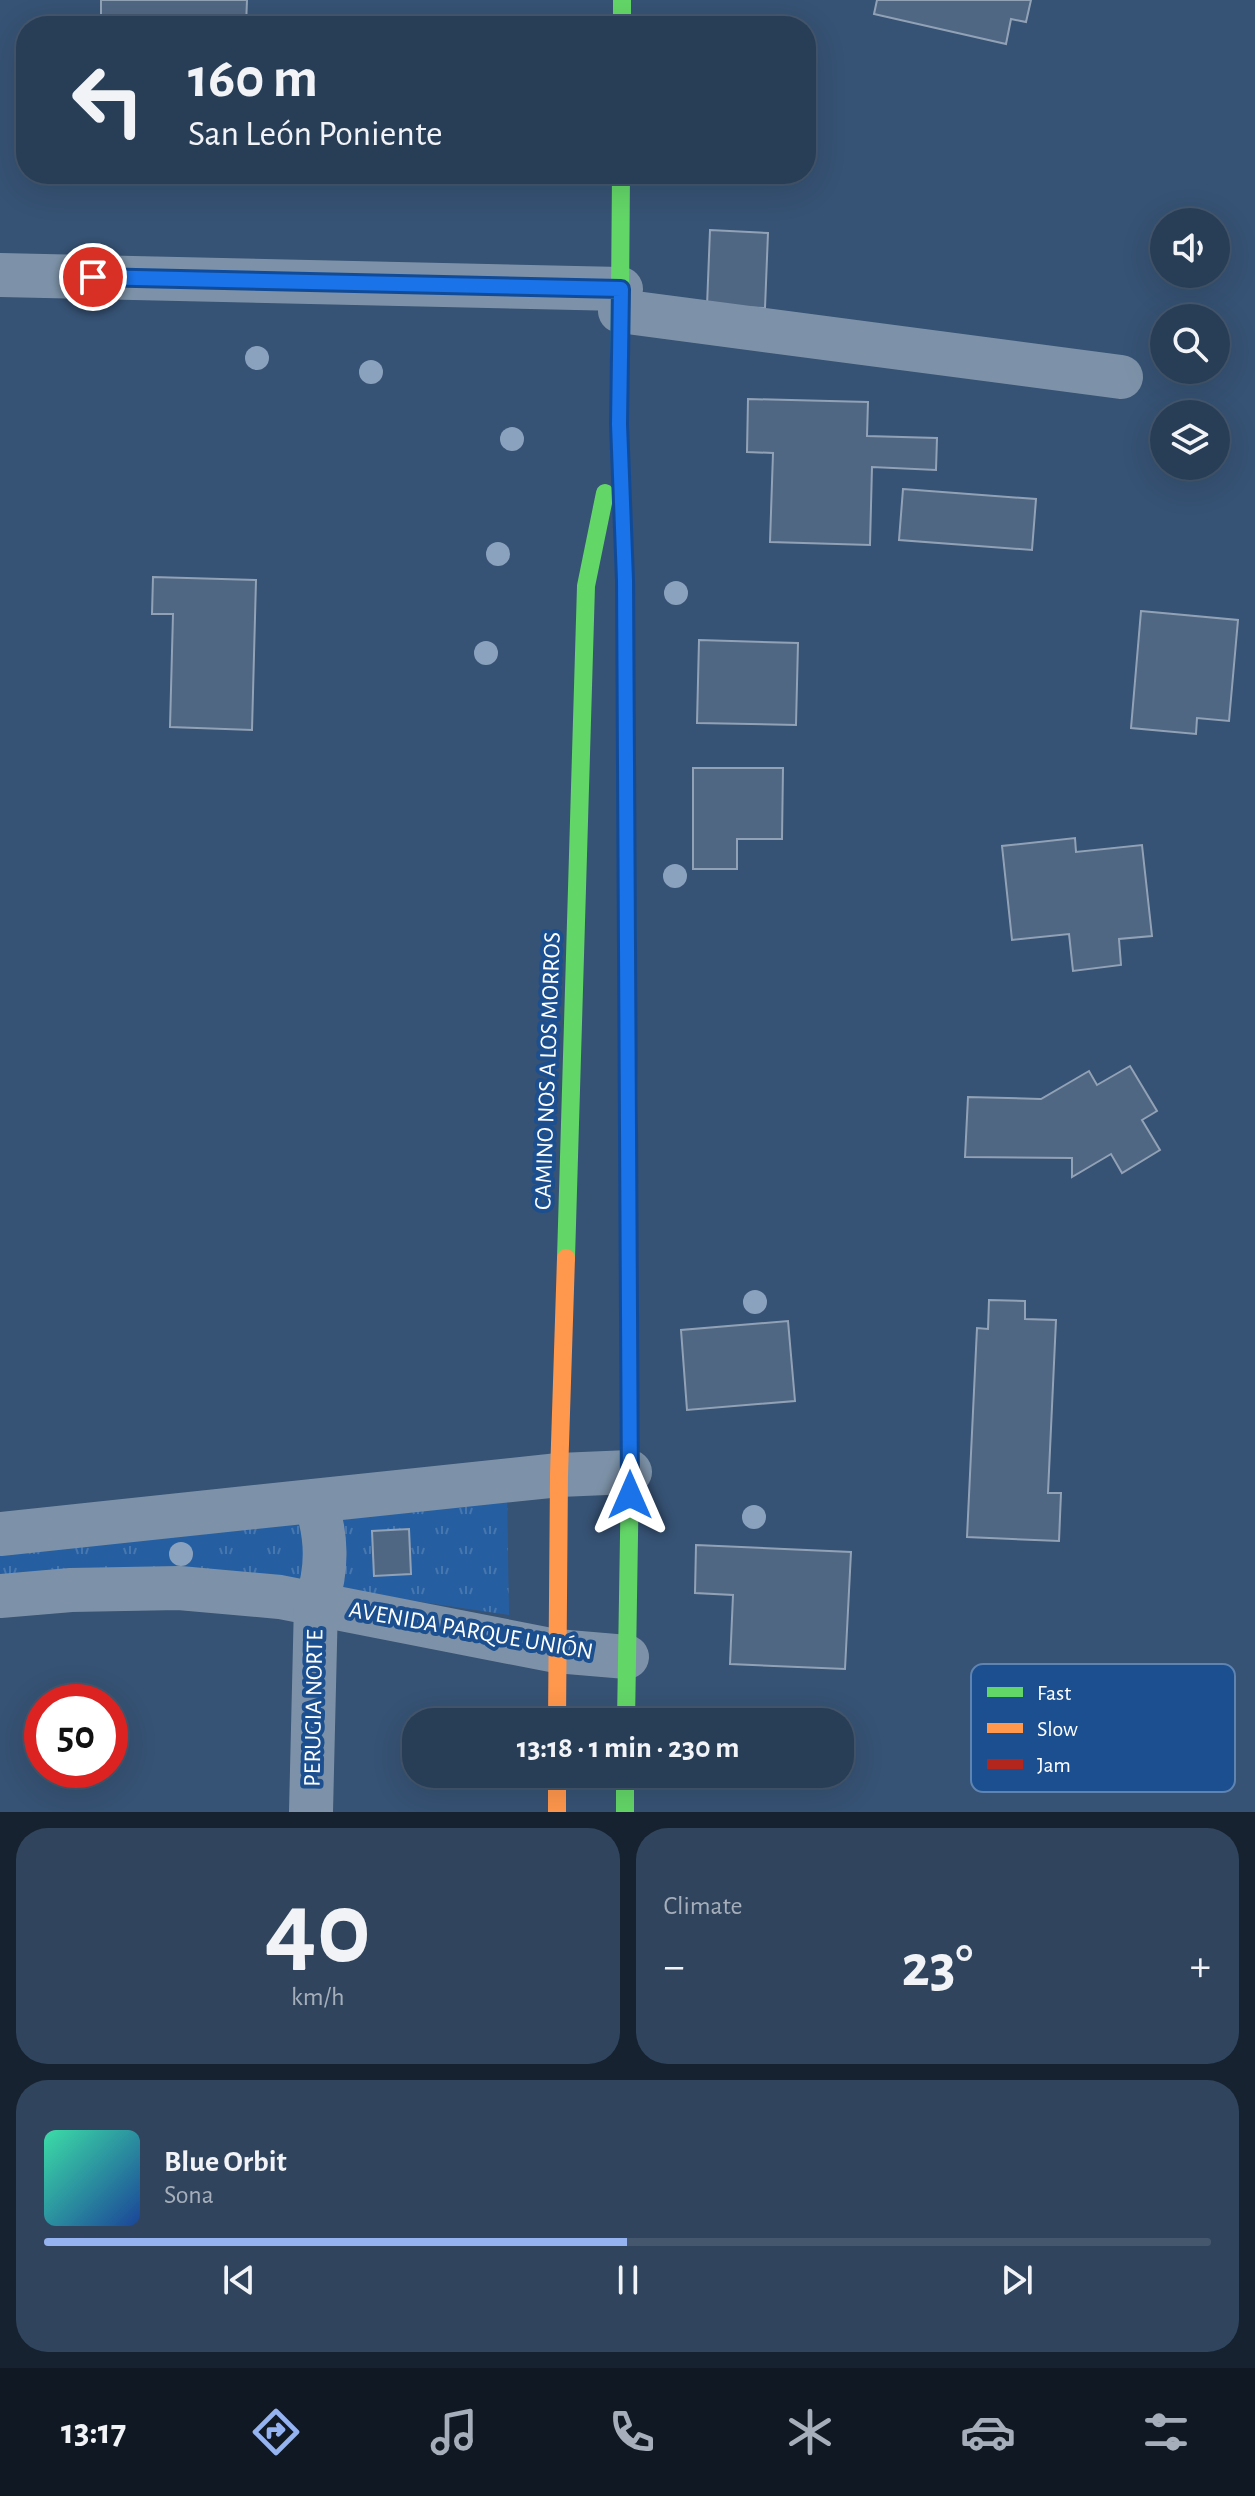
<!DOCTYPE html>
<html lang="en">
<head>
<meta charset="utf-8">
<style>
  :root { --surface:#283e57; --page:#30455d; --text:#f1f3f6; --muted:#a5aeba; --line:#44576d; --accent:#95b2f1 }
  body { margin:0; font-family:"Alegreya Sans",sans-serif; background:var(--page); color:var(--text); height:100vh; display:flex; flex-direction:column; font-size:30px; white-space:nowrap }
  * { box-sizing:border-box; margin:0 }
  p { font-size:26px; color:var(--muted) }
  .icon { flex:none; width:44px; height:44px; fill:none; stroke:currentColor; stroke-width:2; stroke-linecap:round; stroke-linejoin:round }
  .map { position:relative; height:1812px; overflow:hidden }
  .details { display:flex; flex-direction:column; gap:16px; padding:16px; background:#162230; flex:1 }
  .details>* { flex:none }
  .top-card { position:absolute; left:16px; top:16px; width:800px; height:168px; border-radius:32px; box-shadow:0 8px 32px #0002,0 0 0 2px var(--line); background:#283e57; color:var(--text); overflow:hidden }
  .fabs { position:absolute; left:1150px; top:208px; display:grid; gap:16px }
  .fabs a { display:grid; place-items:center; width:80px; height:80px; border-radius:50%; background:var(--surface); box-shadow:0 8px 32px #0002,0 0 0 2px var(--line); font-size:40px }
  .speed { position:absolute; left:24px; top:1684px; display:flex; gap:16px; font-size:40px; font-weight:700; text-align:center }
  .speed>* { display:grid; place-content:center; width:104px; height:104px; border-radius:50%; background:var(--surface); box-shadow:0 8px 32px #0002,0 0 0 2px var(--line); line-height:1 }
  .speed .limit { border:12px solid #d22; background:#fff; color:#111 }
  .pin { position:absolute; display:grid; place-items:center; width:68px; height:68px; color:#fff; margin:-34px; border:4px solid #fff; border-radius:50%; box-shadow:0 2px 8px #0007 }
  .me { position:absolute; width:88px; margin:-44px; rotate:0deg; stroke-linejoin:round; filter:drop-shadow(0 0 6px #0008) }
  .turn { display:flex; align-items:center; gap:28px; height:168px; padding:0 40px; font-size:36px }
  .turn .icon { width:104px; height:104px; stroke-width:2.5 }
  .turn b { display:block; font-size:56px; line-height:68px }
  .big { font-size:60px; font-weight:700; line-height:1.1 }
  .details .card { flex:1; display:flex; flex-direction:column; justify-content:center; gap:12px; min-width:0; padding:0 28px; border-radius:32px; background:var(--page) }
  .details .dial { align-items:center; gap:0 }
  .dial b { font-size:104px; line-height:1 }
  .song { display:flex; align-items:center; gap:24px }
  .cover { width:96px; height:96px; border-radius:12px; background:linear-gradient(135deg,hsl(160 70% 55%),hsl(220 70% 35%)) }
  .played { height:8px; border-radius:4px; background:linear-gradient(90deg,var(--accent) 50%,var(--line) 50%) }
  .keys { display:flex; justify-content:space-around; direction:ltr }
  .heat { display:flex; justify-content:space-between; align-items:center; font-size:44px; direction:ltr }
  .details .tiles { flex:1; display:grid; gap:16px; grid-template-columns:1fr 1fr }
  .card:last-child { grid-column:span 2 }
  .trip { position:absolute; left:402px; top:1708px; width:452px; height:80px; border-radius:32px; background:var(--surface); box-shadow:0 8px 32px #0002,0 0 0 2px var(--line); font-weight:700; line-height:80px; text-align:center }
  .dock { display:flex; height:128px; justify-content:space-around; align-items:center; background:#101923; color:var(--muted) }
  .dock .icon { width:56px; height:56px }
  .dock .active { color:var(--accent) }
  .dock b { font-size:36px; color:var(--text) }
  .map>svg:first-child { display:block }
  .grass { fill:url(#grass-tufts) }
  .building { fill:#506783; stroke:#92a2b6; stroke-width:2 }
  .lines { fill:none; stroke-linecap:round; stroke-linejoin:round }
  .street { stroke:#7d92a8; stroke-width:44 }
  .fast { stroke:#63d668; stroke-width:18 }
  .slow { stroke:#ff974d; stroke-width:18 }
  .jam { stroke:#b3261e; stroke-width:18 }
  .tree { fill:#8aa2be }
  .route-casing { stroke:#114b97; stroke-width:20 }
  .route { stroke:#1a73e8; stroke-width:14 }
  .labels { text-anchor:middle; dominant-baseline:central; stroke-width:8; stroke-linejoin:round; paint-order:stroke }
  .street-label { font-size:24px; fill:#fff; stroke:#1b4f8f }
  .key { fill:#1b4f8f; stroke:#5f84b1; stroke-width:2 }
  .key-label { font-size:22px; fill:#fff }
</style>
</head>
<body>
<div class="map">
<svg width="1255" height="1812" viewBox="0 0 1255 1812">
  <defs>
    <pattern id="grass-tufts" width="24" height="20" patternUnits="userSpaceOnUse" patternTransform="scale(2)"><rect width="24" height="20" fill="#265fa1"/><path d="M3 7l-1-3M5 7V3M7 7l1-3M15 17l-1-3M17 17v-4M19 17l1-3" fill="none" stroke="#4777af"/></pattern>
  </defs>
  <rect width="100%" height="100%" fill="#365274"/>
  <path class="grass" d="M507,1486L509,1615L194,1568L0,1581V1543Z"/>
  <g class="building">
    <path d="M101,0H247L246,26H101Z"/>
    <path d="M877,0H1031L1026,22L1011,19L1006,44L874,14Z"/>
    <path d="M710,230L768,233L765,308L707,306Z"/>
    <path d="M748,399L868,402L867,436L937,438L936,470L872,467L870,545L770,542L773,453L747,452Z"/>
    <path d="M903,489L1036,499L1032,550L899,540Z"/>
    <path d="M153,577L256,580L252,730L170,727L173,614H152Z"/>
    <path d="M1141,611L1238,620L1229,721L1197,718L1196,734L1131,728Z"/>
    <path d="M699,640L798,643L796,725L697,723Z"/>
    <path d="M693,768H783L782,839H737V869H693Z"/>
    <path d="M1075,838L1076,852L1142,845L1152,936L1119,939L1121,965L1073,971L1069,934L1012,940L1002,846Z"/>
    <path d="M1130,1066L1157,1111L1142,1120L1160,1150L1122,1173L1111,1154L1072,1177V1158L965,1157L968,1097L1041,1099L1089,1071L1097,1085Z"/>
    <path d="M989,1300L1025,1301V1319L1056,1320L1048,1493H1061L1059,1541L967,1537L977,1328L988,1329Z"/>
    <path d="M788,1321L795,1401L687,1410L681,1330Z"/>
    <path d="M409,1529L411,1574L374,1576L372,1531Z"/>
    <path d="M696,1545L851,1552L845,1669L730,1664L733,1595L695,1593Z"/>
  </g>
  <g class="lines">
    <g class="street">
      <path d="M0,275L621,289"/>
      <path d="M620,311L1121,377"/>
      <path d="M0,1534L559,1475L630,1472"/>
      <path d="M0,1596L71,1590L179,1588L280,1597L556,1651L627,1657"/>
      <path d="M311,1812L316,1603C328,1570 327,1534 315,1501"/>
    </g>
    <g class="fast">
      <path d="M622,0V26"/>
      <path d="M621,174L619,424L625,580L629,1216"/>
      <path d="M566,1258L586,586L605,493"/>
      <path d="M626,1722L630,1473"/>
      <path d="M625,1774V1812"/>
    </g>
    <g class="slow">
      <path d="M557,1722L559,1475L566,1258"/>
      <path d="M557,1774V1812"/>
    </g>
    <path class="jam" d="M629,1216L630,1473"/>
  </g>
  <g class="tree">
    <circle cx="257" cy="358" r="12"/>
    <circle cx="371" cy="372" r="12"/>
    <circle cx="512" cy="439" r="12"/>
    <circle cx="498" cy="554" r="12"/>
    <circle cx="676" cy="593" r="12"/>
    <circle cx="486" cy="653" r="12"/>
    <circle cx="675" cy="876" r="12"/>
    <circle cx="755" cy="1302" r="12"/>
    <circle cx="754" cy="1517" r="12"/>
    <circle cx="181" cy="1554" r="12"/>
  </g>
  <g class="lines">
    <defs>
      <path id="route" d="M93,277L621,289L619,424L625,580L630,1495"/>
    </defs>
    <use href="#route" class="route-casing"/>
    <use href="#route" class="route"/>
  </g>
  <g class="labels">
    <g class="street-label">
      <text transform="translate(548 1071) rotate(-88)">CAMINO NOS A LOS MORROS</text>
      <text transform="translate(471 1631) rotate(10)">AVENIDA PARQUE UNIÓN</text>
      <text transform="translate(314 1708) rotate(-89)">PERUGIA NORTE</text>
    </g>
  </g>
  <rect x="971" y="1664" width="264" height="128" rx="12" class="key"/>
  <rect x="987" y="1687" width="36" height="10" fill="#63d668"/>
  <rect x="987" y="1723" width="36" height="10" fill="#ff974d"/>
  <rect x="987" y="1759" width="36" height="10" fill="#b3261e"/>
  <g class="key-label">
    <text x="1037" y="1700">Fast</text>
    <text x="1037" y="1736">Slow</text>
    <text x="1037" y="1772">Jam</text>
  </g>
</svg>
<div class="fabs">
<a><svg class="icon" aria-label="sound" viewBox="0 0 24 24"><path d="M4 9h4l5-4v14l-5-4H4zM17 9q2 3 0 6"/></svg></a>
<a><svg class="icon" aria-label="search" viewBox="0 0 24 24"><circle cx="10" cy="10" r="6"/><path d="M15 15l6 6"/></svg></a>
<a><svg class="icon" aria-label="layers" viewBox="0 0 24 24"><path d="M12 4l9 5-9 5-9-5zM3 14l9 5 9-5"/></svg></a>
</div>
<div class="speed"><div class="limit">50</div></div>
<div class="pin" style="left:93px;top:277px;background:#d93025"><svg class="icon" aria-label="arrive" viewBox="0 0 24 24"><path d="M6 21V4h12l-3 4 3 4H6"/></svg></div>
<svg class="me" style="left:630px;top:1495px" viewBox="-20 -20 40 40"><path d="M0-17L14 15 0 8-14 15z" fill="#1a73e8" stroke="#fff" stroke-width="4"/></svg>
<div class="trip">13:18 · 1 min · 230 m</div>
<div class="top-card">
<div class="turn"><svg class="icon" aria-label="left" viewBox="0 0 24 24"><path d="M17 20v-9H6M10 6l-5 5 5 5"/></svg><div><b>160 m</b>San León Poniente</div></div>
</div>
</div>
<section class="details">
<div class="tiles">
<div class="card dial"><b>40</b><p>km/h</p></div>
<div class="card"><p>Climate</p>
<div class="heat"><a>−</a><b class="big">23°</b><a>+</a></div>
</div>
<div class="card">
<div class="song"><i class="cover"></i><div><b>Blue Orbit</b><p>Sona</p></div></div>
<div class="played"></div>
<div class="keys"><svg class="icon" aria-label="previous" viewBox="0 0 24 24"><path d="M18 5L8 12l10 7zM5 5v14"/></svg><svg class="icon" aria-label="pause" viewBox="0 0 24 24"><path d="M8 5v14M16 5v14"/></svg><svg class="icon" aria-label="next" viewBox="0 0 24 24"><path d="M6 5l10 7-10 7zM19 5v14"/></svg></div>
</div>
</div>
</section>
<nav class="dock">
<b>13:17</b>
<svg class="icon active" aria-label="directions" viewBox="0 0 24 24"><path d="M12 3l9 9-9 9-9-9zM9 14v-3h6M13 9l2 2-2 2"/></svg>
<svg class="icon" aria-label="music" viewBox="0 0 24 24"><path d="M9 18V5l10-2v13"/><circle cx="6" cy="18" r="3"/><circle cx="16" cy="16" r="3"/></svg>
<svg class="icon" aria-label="phone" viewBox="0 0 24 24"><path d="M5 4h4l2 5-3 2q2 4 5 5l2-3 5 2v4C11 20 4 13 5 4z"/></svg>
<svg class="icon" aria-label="climate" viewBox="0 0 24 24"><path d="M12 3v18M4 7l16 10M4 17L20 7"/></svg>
<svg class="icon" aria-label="car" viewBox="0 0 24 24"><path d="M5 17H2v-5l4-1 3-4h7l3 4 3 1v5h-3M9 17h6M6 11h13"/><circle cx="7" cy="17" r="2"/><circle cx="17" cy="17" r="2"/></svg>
<svg class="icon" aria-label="filters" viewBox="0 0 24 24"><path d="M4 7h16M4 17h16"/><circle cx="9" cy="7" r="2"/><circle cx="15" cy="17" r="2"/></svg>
</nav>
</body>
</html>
